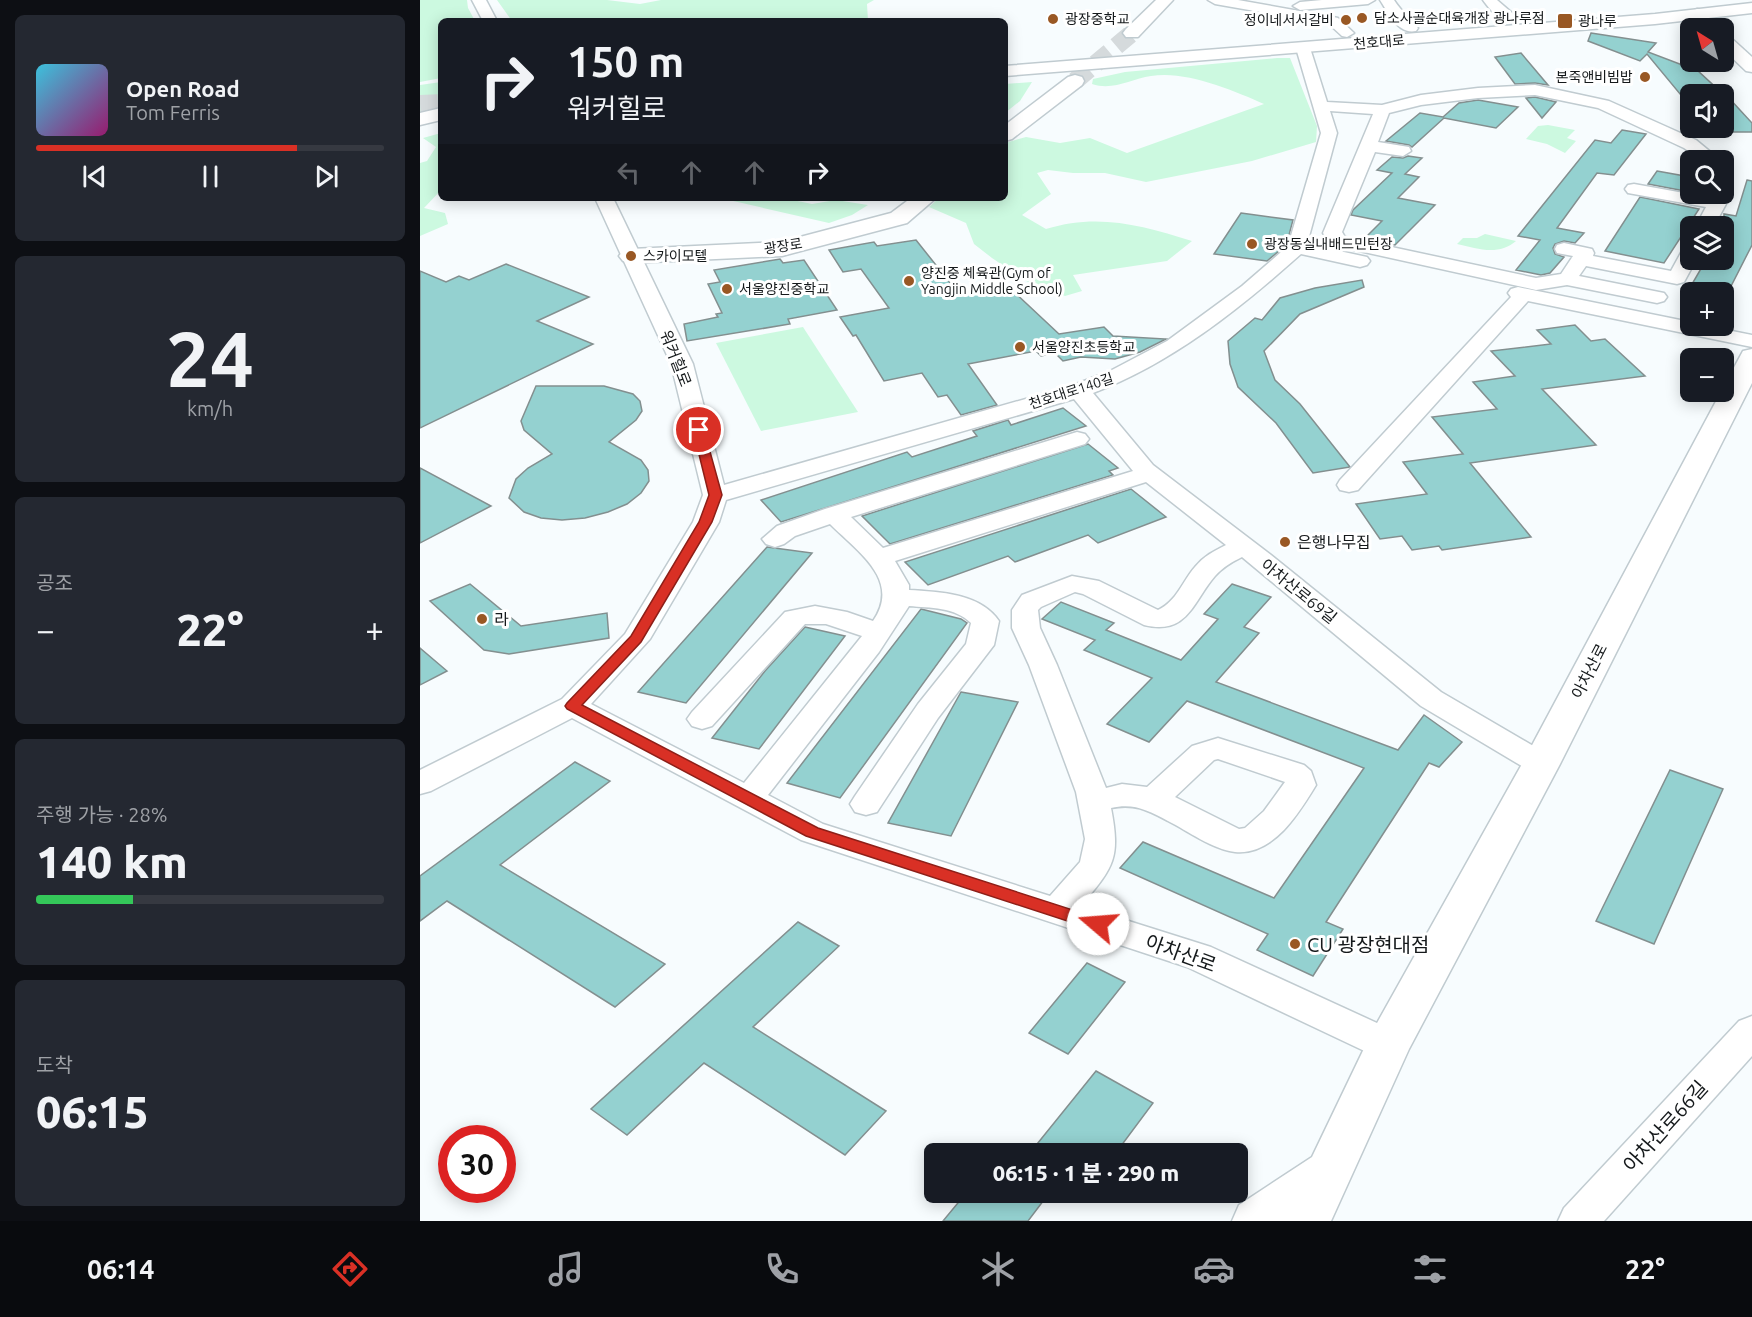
<!DOCTYPE html>
<html lang="ko">
<head>
<meta charset="utf-8">
<style>
  :root { --surface:#171b24; --page:#242831; --text:#f1f3f6; --muted:#9ea1a6; --line:#363941; --accent:#d93025 }
  body { margin:0; font-family:Ubuntu,"Noto Sans KR",sans-serif; background:var(--page); color:var(--text); height:100vh; display:flex; flex-direction:column; font-size:22px; white-space:nowrap }
  * { box-sizing:border-box; margin:0 }
  p { font-size:20px; color:var(--muted) }
  .icon { flex:none; width:33px; height:33px; fill:none; stroke:currentColor; stroke-width:2; stroke-linecap:round; stroke-linejoin:round }
  .map { position:relative; flex:1; overflow:hidden }
  .details { display:flex; flex-direction:column; gap:15px; padding:15px; background:#0d0f14; width:420px }
  .details>* { flex:none }
  .guide { position:absolute; left:18px; top:18px; width:570px; height:183px; border-radius:9px; box-shadow:0 3px 15px #0003; background:#171b24; color:var(--text); overflow:hidden }
  .needle { width:39px; rotate:323deg }
  .buttons { position:absolute; left:1260px; top:18px; display:grid; gap:12px }
  .buttons a { display:grid; place-items:center; width:54px; height:54px; border-radius:9px; background:var(--surface); box-shadow:0 3px 15px #0003; font-size:30px }
  .speed { position:absolute; left:18px; top:1125px; display:flex; gap:12px; font-size:30px; font-weight:700; text-align:center }
  .speed>* { display:grid; place-content:center; width:78px; height:78px; border-radius:50%; background:var(--surface); box-shadow:0 3px 15px #0003; line-height:1 }
  .speed .limit { border:9px solid #d22; background:#fff; color:#111 }
  .pin { position:absolute; display:grid; place-items:center; width:51px; height:51px; color:#fff; margin:-26px; border:3px solid #fff; border-radius:50%; box-shadow:0 2px 6px #0007 }
  .me { position:absolute; width:66px; margin:-33px; rotate:288deg; stroke-linejoin:round; filter:drop-shadow(0 0 4px #0008) }
  .turn { display:flex; align-items:center; gap:21px; height:126px; padding:0 30px; font-size:27px }
  .turn .icon { width:78px; height:78px; stroke-width:2.5 }
  .turn b { display:block; font-size:42px; line-height:51px }
  .lanes { display:flex; align-items:center; height:57px; padding:0 30px; background:#0003; justify-content:center; gap:30px; direction:ltr }
  .lanes .off { opacity:.35 }
  .big { font-size:45px; font-weight:800; line-height:1.1 }
  .details .tile { flex:1; display:flex; flex-direction:column; justify-content:center; gap:9px; min-width:0; padding:0 21px; border-radius:9px; background:var(--page) }
  .details .dial { align-items:center; gap:0 }
  .dial b { font-size:78px; line-height:1 }
  .song { display:flex; align-items:center; gap:18px }
  .cover { width:72px; height:72px; border-radius:9px; background:linear-gradient(135deg,hsl(190 70% 55%),hsl(320 70% 35%)) }
  .played { height:6px; border-radius:3px; background:linear-gradient(90deg,var(--accent) 75%,var(--line) 75%) }
  .keys { display:flex; justify-content:space-around; direction:ltr }
  .heat { display:flex; justify-content:space-between; align-items:center; font-size:33px; direction:ltr }
  .charge { height:9px; border-radius:4px; background:linear-gradient(90deg,#34c759 28%,var(--line) 0) }
  .trip { position:absolute; left:504px; top:1143px; width:324px; height:60px; border-radius:9px; background:var(--surface); box-shadow:0 3px 15px #0003; font-weight:800; line-height:60px; text-align:center }
  .menu { display:flex; height:96px; justify-content:space-around; align-items:center; background:#090b0e; color:var(--muted) }
  .menu .icon { width:42px; height:42px }
  .menu .on { color:var(--accent) }
  .menu b { font-size:27px; color:var(--text) }
  main { display:flex; flex:1; min-height:0 }
  .map>svg:first-child { display:block }
  .green { fill:#ccf9e0 }
  .building { fill:#94d1d0; stroke:#838f8f; stroke-width:1.5 }
  .lines { fill:none; stroke-linecap:round; stroke-linejoin:round }
  .secondary-tunnel { stroke:#d5dadc; stroke-width:18; stroke-dasharray:18 9; stroke-linecap:butt }
  .primary-tunnel { stroke:#d5dadc; stroke-width:18; stroke-dasharray:18 9; stroke-linecap:butt }
  .street-casing { stroke:#c0cbd0; stroke-width:3 }
  .secondary-casing { stroke:#c0cbd0; stroke-width:3 }
  .primary-casing { stroke:#c0cbd0; stroke-width:3 }
  .street { fill:#fff; fill-rule:evenodd }
  .secondary { fill:#fff; fill-rule:evenodd }
  .primary { fill:#fff; fill-rule:evenodd }
  .route { fill:#d93025; stroke:#8d1f18; stroke-width:1.5 }
  .poi-dot { fill:#995824; stroke:#fff; stroke-width:2 }
  .labels { text-anchor:middle; dominant-baseline:central; stroke-width:6; stroke-linejoin:round; paint-order:stroke }
  .far-poi-label { font-size:14px; fill:#15191b; stroke:#fff; text-anchor:start }
  .far-street-label { font-size:14px; fill:#15191b; stroke:#fff }
  .street-label { font-size:16px; fill:#15191b; stroke:#fff }
  .poi-label { font-size:16px; fill:#15191b; stroke:#fff; text-anchor:start }
  .near-poi-label { font-size:20px; fill:#15191b; stroke:#fff; text-anchor:start }
  .near-street-label { font-size:20px; fill:#15191b; stroke:#fff }
</style>
</head>
<body>
<main>
<section class="details">
<div class="tile">
<div class="song"><i class="cover"></i><div><b>Open Road</b><p>Tom Ferris</p></div></div>
<div class="played"></div>
<div class="keys"><svg class="icon" aria-label="previous" viewBox="0 0 24 24"><path d="M18 5L8 12l10 7zM5 5v14"/></svg><svg class="icon" aria-label="pause" viewBox="0 0 24 24"><path d="M8 5v14M16 5v14"/></svg><svg class="icon" aria-label="next" viewBox="0 0 24 24"><path d="M6 5l10 7-10 7zM19 5v14"/></svg></div>
</div>
<div class="tile dial"><b>24</b><p>km/h</p></div>
<div class="tile"><p>공조</p>
<div class="heat"><a>−</a><b class="big">22°</b><a>+</a></div>
</div>
<div class="tile"><p>주행 가능 · 28%</p><b class="big">140 km</b><div class="charge"></div></div>
<div class="tile"><p>도착</p><b class="big">06:15</b></div>
</section>
<div class="map">
<svg width="1332" height="1221" viewBox="0 0 1332 1221">
  <rect width="100%" height="100%" fill="#f7fcfe"/>
  <g class="green">
    <path d="M0,0H47L48,8L55,21H21V78L0,82Z"/>
    <path d="M77,0H187L220,4L241,0H454L447,4L448,21H92Z"/>
    <path d="M857,58H870L897,126L896,142L832,161L726,182L685,173H653L628,170L617,173L631,194L602,215L626,229C677,213 722,225 772,241L747,261L653,275L662,291L645,296L606,281L572,258L554,244L546,223L509,207L519,198H585V143L606,137L640,143L670,138L707,153L844,104C813,90 765,70 731,76C711,79 693,91 672,84L673,79L705,72Z"/>
    <path d="M21,82V111L0,115V85Z"/>
    <path d="M612,82L600,101L585,113V84Z"/>
    <path d="M1128,125L1155,130L1147,138L1156,141L1145,153L1127,144L1106,139L1118,126Z"/>
    <path d="M21,133V190L4,208L25,213L28,224L0,236V163L7,161L16,147L3,138Z"/>
    <path d="M300,198H363L392,204L416,200L448,205L432,215L409,223Z"/>
    <path d="M1065,234L1096,241C1079,256 1058,249 1037,244L1043,238H1057Z"/>
    <path d="M383,327L438,412L341,431L296,343Z"/>
  </g>
  <g class="building">
    <path d="M1171,33L1236,43L1228,52L1278,71L1303,94H1270V106L1227,54L1220,61L1168,41Z"/>
    <path d="M1101,53L1128,85L1115,83L1095,84L1075,57Z"/>
    <path d="M1304,95L1307,96L1332,123V132H1293L1289,128H1304Z"/>
    <path d="M1115,97L1136,102L1122,118L1106,98Z"/>
    <path d="M1058,100L1098,107L1076,128L1024,118L992,147L989,145L966,141L1000,113L1023,117L1039,103Z"/>
    <path d="M1202,130L1226,134L1194,175L1177,173L1137,228L1164,233L1155,243L1144,241L1135,244L1133,248L1135,254L1144,257L1130,273L1121,275L1096,270L1120,240L1098,236L1175,140L1191,143Z"/>
    <path d="M988,156L1002,158L985,174L999,177L978,198L1015,205L975,245L944,239L962,221L931,215L933,210L972,173L957,170L972,157L983,158Z"/>
    <path d="M1237,171L1270,177V192L1228,184Z"/>
    <path d="M1327,180L1332,181V245L1304,300V292H1270V305L1261,303L1286,260H1304V214L1316,216Z"/>
    <path d="M1220,197L1279,209L1244,263L1185,251Z"/>
    <path d="M821,213L873,220L869,235L859,251L847,261L794,254Z"/>
    <path d="M496,240L539,294L570,289L573,293L592,290L639,334L684,327L693,336L746,339L720,352L695,359L661,357L643,361L635,353L621,356L616,351L548,364L577,405L541,415L527,395L518,397L502,373L464,381L436,335L433,336L420,317L469,308L441,269L423,272L409,250L454,242L457,246Z"/>
    <path d="M360,259L363,263L384,260L417,310L368,319L370,324L267,341L264,324L298,317L296,314L302,313L288,284L300,282L294,270Z"/>
    <path d="M86,264L169,297L117,321L173,344L0,428V271L26,282L39,276L49,280Z"/>
    <path d="M942,280L944,287L880,314L844,351L855,380L880,404L930,467L893,473L856,423L818,387L810,364L808,341L835,318L842,320L860,298L895,288Z"/>
    <path d="M1155,325L1171,341L1185,339L1225,376L1122,389L1176,445L1050,463L1111,537L1022,550L1019,546L992,550L982,536L960,539L936,504L1007,494L983,462L1043,454L1012,417L1077,409L1053,382L1095,376L1071,351L1131,344L1117,330Z"/>
    <path d="M116,386H184L213,394L220,401L222,411L216,420L189,442L221,460L228,470L229,481L221,493L207,504L188,512L165,518L142,520L121,518L104,512L89,498L96,479L108,468L132,454L104,430L101,421Z"/>
    <path d="M643,408L666,426L361,522L341,500L487,452L492,457L557,436L553,431L588,420L591,425Z"/>
    <path d="M668,444L698,468L689,471L693,475L470,544L442,516Z"/>
    <path d="M0,468L71,506L0,543Z"/>
    <path d="M711,489L746,517L678,543L668,535L595,562L588,556L508,585L485,562Z"/>
    <path d="M347,547L392,553L266,703L218,692Z"/>
    <path d="M50,584L101,626L187,613L189,638L89,654L64,650L10,601Z"/>
    <path d="M812,584L851,597L824,627L839,633L796,682L978,750L1004,715L1042,742L1019,767L1009,763L906,922L923,929L893,976L837,950L848,934L700,868L723,842L854,898L944,768L767,701L729,742L687,724L732,678L664,650L675,640L622,619L641,602L694,623L686,630L761,660L798,619L784,614Z"/>
    <path d="M501,609L541,619L547,623L420,798L367,783Z"/>
    <path d="M385,627L425,636L339,749L292,738L345,671Z"/>
    <path d="M0,648L27,671L0,685Z"/>
    <path d="M541,692L598,702L531,836L468,823Z"/>
    <path d="M155,762L190,781L80,865L245,964L195,1007L27,901L0,921V876Z"/>
    <path d="M1250,770L1303,789L1234,944L1176,921Z"/>
    <path d="M378,922L419,946L333,1027L466,1111L425,1155L284,1063L207,1135L171,1109Z"/>
    <path d="M667,963L705,982L648,1054L609,1033Z"/>
    <path d="M676,1071L733,1103L695,1154H609Z"/>
    <path d="M547,1192H630L608,1221H523Z"/>
  </g>
  <g class="lines">
    <path class="secondary-tunnel" d="M655,81L712,33"/>
    <path class="primary-tunnel" d="M0,104L21,103"/>
    <defs>
      <g id="street">
        <path d="M52,0H66L77,21H63Z"/>
        <path d="M788,0H818L913,17L918,18L934,33L927,37L922,36L909,24L795,4Z"/>
        <path d="M902,0H955L948,4L880,10L873,6L880,2Z"/>
        <path d="M960,0H974C981,11 989,18 998,28L996,31C978,35 968,12 960,0Z"/>
        <path d="M1063,0H1077L1099,19L1097,22C1082,25 1071,11 1063,0Z"/>
        <path d="M883,44L890,48L907,102L962,105L1001,95L1058,88L1115,85L1189,101L1276,140L1293,154L1291,158H1279L1264,148L1178,108L1115,95L1058,98L1001,105L969,113L958,142L989,147L991,151L983,156L955,152L922,232L925,237L1116,278L1141,274L1153,256L1137,253L1135,249L1137,245L1144,243L1172,249L1174,253L1173,256L1251,271L1263,249L1270,247V260H1276L1264,282L1257,284L1166,266L1159,276L1244,293L1247,297L1244,301L1237,303L1147,285L1116,290L912,245L903,233L953,114L910,111L917,133L887,244L947,257L950,261L947,265L940,267L881,254C818,310 752,363 673,393L733,465L851,555L1021,692L1132,757L1136,764L1132,771L1121,774L1110,771L1001,706L822,557C812,562 803,567 795,576C773,601 768,636 724,625L663,594L655,592L621,607L618,610L620,628L637,665L686,788L702,784L727,787L772,746L798,738L884,765L891,771L896,785C879,813 853,856 815,852C792,849 768,831 748,821C727,810 714,803 691,808C701,860 693,867 661,906L791,947L981,1034L986,1045L981,1056L968,1060L955,1056L767,967L381,840L152,718L11,791L0,794V770L142,699L205,634L273,522L283,495L251,364L175,198H193L273,364L304,485L651,386L690,371L747,341L822,286L868,246L901,133L876,48ZM654,399L713,471L463,548L431,517L665,444L669,439L665,434L657,432L405,509L357,526L342,539L346,544L355,547L364,544L375,536L410,524C437,551 482,580 453,621L427,612L395,606L365,612L272,712L267,719L272,726L282,729L292,726L385,624H406L442,636L324,783L171,704L230,639L299,522L306,500ZM726,482L806,545C794,551 784,556 775,567C762,582 757,601 738,610L679,581L652,576L602,595L592,610V628L609,665L656,792L665,839L660,862L630,896L403,824L348,795L459,652L489,606C510,608 535,607 551,623L546,644L498,704L435,796L430,804L435,812L446,815L457,812L518,718L574,645L579,621C560,593 520,592 489,590V585L475,561ZM798,759L865,782L844,811L825,828L819,829L755,797L794,760Z"/>
        <path d="M1214,184L1297,199L1303,200L1306,204L1294,226H1276L1286,207L1208,193L1205,189L1208,185Z"/>
        <path d="M1098,287L1270,322V326H1287L1332,335V347L1108,301L938,490L929,492L920,490L917,485L920,480L1091,297L1088,293L1091,289Z"/>
        <path d="M1332,1016V1056L1184,1221H1138L1144,1208L1319,1021Z"/>
      </g>
      <g id="secondary">
        <path d="M736,0H753L718,37H706L703,33L706,29Z"/>
        <path d="M1277,9L1283,10L1298,28H1281L1269,14Z"/>
        <path d="M1304,36L1310,37L1332,57V72L1326,71L1304,50Z"/>
        <path d="M655,75L662,77L664,81L662,85L592,139L585,141V125L648,77Z"/>
        <path d="M491,198H516L487,223L362,256L211,263L203,261L199,256L203,251L211,249L361,242L471,213Z"/>
        <path d="M1332,349V383L1140,764L989,1049L911,1221H812L819,1205L892,1157L952,1032L1102,764L1301,392H1304V386L1323,351Z"/>
      </g>
      <g id="primary">
        <path d="M1332,3V13L1235,24L585,76V66L1235,14Z"/>
        <path d="M21,108V120L0,125V113Z"/>
      </g>
    </defs>
    <use href="#street" class="street-casing"/>
    <use href="#secondary" class="secondary-casing"/>
    <use href="#primary" class="primary-casing"/>
    <use href="#street" class="street"/>
    <use href="#secondary" class="secondary"/>
    <use href="#primary" class="primary"/>
  </g>
  <path class="route" d="M279,426L284,430L302,495L292,522L221,642L162,705L398,828L684,920L686,924L684,929L678,931L386,836L147,709L145,706L147,703L211,636L279,522L289,495L273,430Z"/>
  <g class="poi-dot">
    <circle cx="942" cy="18" r="6"/>
    <circle cx="633" cy="19" r="6"/>
    <circle cx="926" cy="20" r="6"/>
    <rect x="1137" y="13" width="16" height="16" rx="3"/>
    <circle cx="1225" cy="77" r="6"/>
    <circle cx="832" cy="244" r="6"/>
    <circle cx="211" cy="256" r="6"/>
    <circle cx="489" cy="281" r="6"/>
    <circle cx="307" cy="289" r="6"/>
    <circle cx="600" cy="347" r="6"/>
    <circle cx="865" cy="542" r="6"/>
    <circle cx="62" cy="619" r="6"/>
    <circle cx="875" cy="944" r="6"/>
  </g>
  <g class="labels">
    <g class="far-poi-label">
      <text x="954" y="18">담소사골순대육개장 광나루점</text>
      <text x="645" y="19">광장중학교</text>
      <text x="914" y="20" text-anchor="end">정이네서서갈비</text>
      <text x="1158" y="21">광나루</text>
      <text x="1213" y="77" text-anchor="end">본죽앤비빔밥</text>
      <text x="844" y="244">광장동실내배드민턴장</text>
      <text x="223" y="256">스카이모텔</text>
      <text x="501" y="273">양진중 체육관(Gym of<tspan x="501" dy="16">Yangjin Middle School)</tspan></text>
      <text x="319" y="289">서울양진중학교</text>
      <text x="612" y="347">서울양진초등학교</text>
    </g>
    <g class="far-street-label">
      <text transform="translate(959 42) rotate(-5)">천호대로</text>
      <text transform="translate(363 246) rotate(-9)">광장로</text>
      <text transform="translate(651 391) rotate(-18)">천호대로140길</text>
    </g>
    <g class="street-label">
      <text transform="translate(256 358) rotate(69)">워커힐로</text>
      <text transform="translate(879 591) rotate(39)">아차산로69길</text>
      <text transform="translate(1169 671) rotate(-63)">아차산로</text>
    </g>
    <g class="poi-label">
      <text x="877" y="542">은행나무집</text>
      <text x="74" y="619">라</text>
    </g>
    <g class="near-poi-label">
      <text x="887" y="944">CU 광장현대점</text>
    </g>
    <g class="near-street-label">
      <text transform="translate(761 953) rotate(20)">아차산로</text>
      <text transform="translate(1245 1126) rotate(-48)">아차산로66길</text>
    </g>
  </g>
</svg>
<div class="buttons">
<a><svg class="needle" viewBox="-14 -14 28 28"><path d="M0-13l5 13h-10z" fill="#e53935"/><path d="M0 13l5-13h-10z" fill="#9ea1a6"/></svg></a>
<a><svg class="icon" aria-label="sound" viewBox="0 0 24 24"><path d="M4 9h4l5-4v14l-5-4H4zM17 9q2 3 0 6"/></svg></a>
<a><svg class="icon" aria-label="search" viewBox="0 0 24 24"><circle cx="10" cy="10" r="6"/><path d="M15 15l6 6"/></svg></a>
<a><svg class="icon" aria-label="layers" viewBox="0 0 24 24"><path d="M12 4l9 5-9 5-9-5zM3 14l9 5 9-5"/></svg></a>
<a>+</a>
<a>−</a>
</div>
<div class="speed"><div class="limit">30</div></div>
<div class="pin" style="left:279px;top:430px;background:#d93025"><svg class="icon" aria-label="arrive" viewBox="0 0 24 24"><path d="M6 21V4h12l-3 4 3 4H6"/></svg></div>
<svg class="me" style="left:678px;top:924px" viewBox="-20 -20 40 40"><circle r="19" fill="#fff"/><path d="M0-13L10 11 0 6-10 11z" fill="#d93025"/></svg>
<div class="trip">06:15 · 1 분 · 290 m</div>
<div class="guide">
<div class="turn"><svg class="icon" aria-label="right" viewBox="0 0 24 24"><path d="M7 20v-9h11M14 6l5 5-5 5"/></svg><div><b>150 m</b>워커힐로</div></div>
<div class="lanes"><svg class="icon off" aria-label="left" viewBox="0 0 24 24"><path d="M17 20v-9H6M10 6l-5 5 5 5"/></svg><svg class="icon off" aria-label="ahead" viewBox="0 0 24 24"><path d="M12 20V5M6 11l6-6 6 6"/></svg><svg class="icon off" aria-label="ahead" viewBox="0 0 24 24"><path d="M12 20V5M6 11l6-6 6 6"/></svg><svg class="icon" aria-label="right" viewBox="0 0 24 24"><path d="M7 20v-9h11M14 6l5 5-5 5"/></svg></div>
</div>
</div>
</main>
<nav class="menu">
<b>06:14</b>
<svg class="icon on" aria-label="directions" viewBox="0 0 24 24"><path d="M12 3l9 9-9 9-9-9zM9 14v-3h6M13 9l2 2-2 2"/></svg>
<svg class="icon" aria-label="music" viewBox="0 0 24 24"><path d="M9 18V5l10-2v13"/><circle cx="6" cy="18" r="3"/><circle cx="16" cy="16" r="3"/></svg>
<svg class="icon" aria-label="phone" viewBox="0 0 24 24"><path d="M5 4h4l2 5-3 2q2 4 5 5l2-3 5 2v4C11 20 4 13 5 4z"/></svg>
<svg class="icon" aria-label="climate" viewBox="0 0 24 24"><path d="M12 3v18M4 7l16 10M4 17L20 7"/></svg>
<svg class="icon" aria-label="car" viewBox="0 0 24 24"><path d="M5 17H2v-5l4-1 3-4h7l3 4 3 1v5h-3M9 17h6M6 11h13"/><circle cx="7" cy="17" r="2"/><circle cx="17" cy="17" r="2"/></svg>
<svg class="icon" aria-label="filters" viewBox="0 0 24 24"><path d="M4 7h16M4 17h16"/><circle cx="9" cy="7" r="2"/><circle cx="15" cy="17" r="2"/></svg>
<b>22°</b>
</nav>
</body>
</html>
